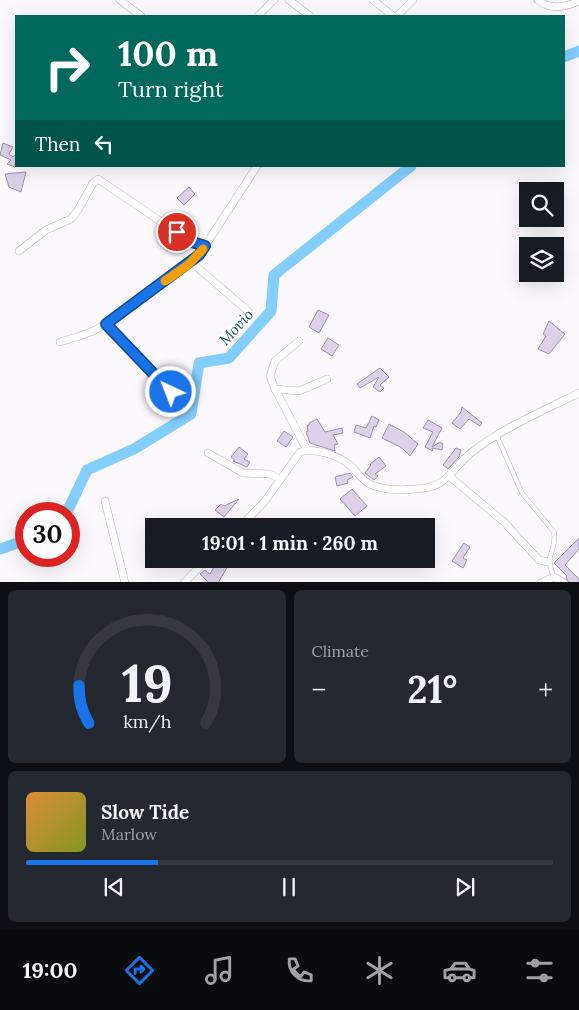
<!DOCTYPE html>
<html lang="en">
<head>
<meta charset="utf-8">
<style>
  :root { --surface:#171b24; --page:#242831; --text:#f1f3f6; --muted:#9ea1a6; --line:#363941; --accent:#1a73e8 }
  body { margin:0; font-family:Lora,serif; background:var(--page); color:var(--text); height:100vh; display:flex; flex-direction:column; font-size:19px; white-space:nowrap }
  * { box-sizing:border-box; margin:0 }
  p { font-size:16px; color:var(--muted) }
  .icon { flex:none; width:28px; height:28px; fill:none; stroke:currentColor; stroke-width:2; stroke-linecap:round; stroke-linejoin:round }
  .map { position:relative; height:582px; overflow:hidden }
  .panel { display:flex; flex-direction:column; gap:8px; padding:8px; background:#0d0f14; flex:1 }
  .panel>* { flex:none }
  .guide { position:absolute; left:15px; top:15px; width:550px; height:152px; border-radius:0px; box-shadow:0 5px 20px #0002; background:#00695c; color:#fff; overflow:hidden }
  .tools { position:absolute; left:519px; top:182px; display:grid; gap:10px }
  .tools a { display:grid; place-items:center; width:45px; height:45px; border-radius:0px; background:var(--surface); box-shadow:0 5px 20px #0002; font-size:25px }
  .speed { position:absolute; left:15px; top:502px; display:flex; gap:10px; font-size:25px; font-weight:700; text-align:center }
  .speed>* { display:grid; place-content:center; width:65px; height:65px; border-radius:50%; background:var(--surface); box-shadow:0 5px 20px #0002; line-height:1 }
  .speed .limit { border:8px solid #d22; background:#fff; color:#111 }
  .pin { position:absolute; display:grid; place-items:center; width:42px; height:42px; color:#fff; margin:-21px; border:2px solid #fff; border-radius:50%; box-shadow:0 1px 5px #0007 }
  .me { position:absolute; width:55px; margin:-28px; rotate:317deg; stroke-linejoin:round; filter:drop-shadow(0 0 4px #0008) }
  .turn { display:flex; align-items:center; gap:18px; height:105px; padding:0 20px; font-size:22px }
  .turn .icon { width:65px; height:65px; stroke-width:2.5 }
  .turn b { display:block; font-size:35px; line-height:42px }
  .then { display:flex; align-items:center; height:48px; padding:0 20px; background:#0003; gap:10px; font-size:19px }
  .big { font-size:38px; font-weight:800; line-height:1.1 }
  .panel .card { flex:1; display:flex; flex-direction:column; justify-content:center; gap:8px; min-width:0; padding:0 18px; border-radius:8px; background:var(--page) }
  .panel .dial { align-items:center; gap:0 }
  .dial svg { height:130px; overflow:visible; fill:none; stroke:var(--line); stroke-width:7; stroke-linecap:round; text-anchor:middle }
  .dial text { fill:var(--text); stroke:none }
  .song { display:flex; align-items:center; gap:15px }
  .cover { width:60px; height:60px; border-radius:8px; background:linear-gradient(135deg,hsl(30 70% 55%),hsl(70 70% 35%)) }
  .played { height:5px; border-radius:2px; background:linear-gradient(90deg,var(--accent) 25%,var(--line) 25%) }
  .keys { display:flex; justify-content:space-around; direction:ltr }
  .heat { display:flex; justify-content:space-between; align-items:center; font-size:28px; direction:ltr }
  .panel .tiles { flex:1; display:grid; gap:8px; grid-template-columns:1fr 1fr }
  .card:last-child { grid-column:span 2 }
  .trip { position:absolute; left:145px; top:518px; width:290px; height:50px; border-radius:0px; background:var(--surface); box-shadow:0 5px 20px #0002; font-weight:800; line-height:50px; text-align:center }
  .dock { display:flex; height:80px; justify-content:space-around; align-items:center; background:#090b0e; color:var(--muted) }
  .dock .icon { width:35px; height:35px }
  .dock .current { color:var(--accent) }
  .dock b { font-size:22px; color:var(--text) }
  .map>svg:first-child { display:block }
  .lines { fill:none; stroke-linecap:round; stroke-linejoin:round }
  .river { stroke:#84cefd; stroke-width:11 }
  .building { fill:#ddd0e9; stroke:#9d92a9 }
  .service-casing { stroke:#baaec6; stroke-width:5 }
  .minor-casing { stroke:#baaec6; stroke-width:8 }
  .service { stroke:#fff; stroke-width:4 }
  .minor { stroke:#fff; stroke-width:7 }
  .route-casing { stroke:#114b97; stroke-width:12 }
  .route { stroke:#1a73e8; stroke-width:9 }
  .slow { stroke:#f59e0b; stroke-width:9 }
  .labels { text-anchor:middle; dominant-baseline:central; stroke-width:5; stroke-linejoin:round; paint-order:stroke }
  .water-label { font-size:15px; font-style:italic; fill:#195171; stroke:#fff }
</style>
</head>
<body>
<div class="map">
<svg width="579" height="583" viewBox="0 0 579 583">
  <rect width="100%" height="100%" fill="#fbf9fe"/>
  <g class="lines">
    <g class="river">
      <path d="M564,57L579,51"/>
      <path d="M66,514L87,470L134,449L191,414L199,363L229,358L271,311L274,275L411,166"/>
      <path d="M0,549L26,540"/>
    </g>
  </g>
  <g class="building">
    <path d="M3,143L13,147L9,154L13,157L16,154L15,167L7,164L11,160L0,155Z"/>
    <path d="M26,172L21,192L9,187L5,174Z"/>
    <path d="M189,187L195,194L184,205L177,198Z"/>
    <path d="M318,310L329,315L319,333L309,327Z"/>
    <path d="M549,321L565,334L549,354L538,349L546,336L543,334Z"/>
    <path d="M328,338L339,345L332,356L321,349Z"/>
    <path d="M380,368L389,377L380,385L384,388L380,392L373,387L379,377L360,388L357,384Z"/>
    <path d="M462,407L482,423L480,426L469,419L460,429L452,423L461,412Z"/>
    <path d="M372,416L379,420L376,427L374,426L370,438L354,432L356,425L366,428Z"/>
    <path d="M317,419L325,432L342,428L343,433L333,435L338,444L334,445L335,451L310,443L306,432L308,431L307,426L309,425V423Z"/>
    <path d="M428,420L442,428L432,447L440,442L443,444L442,450L432,448L433,451L425,447L433,432L423,428Z"/>
    <path d="M389,424L404,432L418,444L410,456L402,448L382,438Z"/>
    <path d="M284,431L293,437L286,447L277,441Z"/>
    <path d="M239,447L248,454L244,459L250,462L247,467L233,461L235,460L231,457Z"/>
    <path d="M456,448L461,450L459,457L448,469L443,465Z"/>
    <path d="M379,457L386,466L375,474L378,476L374,480L365,473L371,465L370,464Z"/>
    <path d="M350,473L353,477L347,480L348,483L337,486L335,477Z"/>
    <path d="M352,489L367,506L355,516L340,499Z"/>
    <path d="M239,499L224,517L215,510L221,504L224,506Z"/>
    <path d="M579,538V549L565,565L579,579V583H569L566,578L567,576L554,563Z"/>
    <path d="M464,543L470,547L463,558L467,560L463,568L452,561Z"/>
    <path d="M218,559L228,566L218,583H209L200,574L205,570L210,574Z"/>
  </g>
  <g class="lines">
    <defs>
      <path id="service" d="M496,434L522,493L554,532C557,553 543,553 554,577"/>
      <g id="minor">
        <path d="M120,0L141,16"/>
        <path d="M289,0L310,16"/>
        <path d="M373,0L393,16"/>
        <path d="M538,0C550,10 566,7 579,1"/>
        <path d="M258,16L274,0"/>
        <path d="M397,16L413,0"/>
        <path d="M19,251L46,230L71,219L78,210L93,183L98,179L191,242L205,246L257,166"/>
        <path d="M191,262L248,311"/>
        <path d="M106,324L171,392"/>
        <path d="M299,341L275,361L270,376L275,389L307,450"/>
        <path d="M60,342C73,338 86,335 97,329C109,323 118,314 129,306C149,290 194,268 205,246"/>
        <path d="M275,389L299,391L327,379"/>
        <path d="M208,453L243,473L270,474L280,479"/>
        <path d="M449,476L504,522L539,560L548,562"/>
        <path d="M105,501L125,583"/>
        <path d="M241,526L265,501L300,452C314,447 339,456 350,465C357,472 363,482 372,485C387,491 410,490 425,488C447,486 456,464 472,452C504,427 543,411 579,393"/>
        <path d="M184,583L207,559"/>
        <path d="M541,583L554,577L564,583"/>
      </g>
    </defs>
    <use href="#service" class="service-casing"/>
    <use href="#minor" class="minor-casing"/>
    <use href="#service" class="service"/>
    <use href="#minor" class="minor"/>
  </g>
  <g class="lines">
    <defs>
      <path id="route" d="M171,392L106,324L199,255L205,246L192,242L177,232"/>
    </defs>
    <use href="#route" class="route-casing"/>
    <use href="#route" class="route"/>
    <path class="slow" d="M165,281L188,265L203,249"/>
  </g>
  <g class="labels">
    <g class="water-label">
      <text transform="translate(236 327) rotate(-48)">Movio</text>
    </g>
  </g>
</svg>
<div class="tools">
<a><svg class="icon" aria-label="search" viewBox="0 0 24 24"><circle cx="10" cy="10" r="6"/><path d="M15 15l6 6"/></svg></a>
<a><svg class="icon" aria-label="layers" viewBox="0 0 24 24"><path d="M12 4l9 5-9 5-9-5zM3 14l9 5 9-5"/></svg></a>
</div>
<div class="speed"><div class="limit">30</div></div>
<div class="pin" style="left:177px;top:232px;background:#d93025"><svg class="icon" aria-label="arrive" viewBox="0 0 24 24"><path d="M6 21V4h12l-3 4 3 4H6"/></svg></div>
<svg class="me" style="left:171px;top:392px" viewBox="-20 -20 40 40"><circle r="17" fill="#1a73e8" stroke="#fff" stroke-width="3"/><path d="M0-11L8 9 0 5-8 9z" fill="#fff"/></svg>
<div class="trip">19:01 · 1 min · 260 m</div>
<div class="guide">
<div class="turn"><svg class="icon" aria-label="right" viewBox="0 0 24 24"><path d="M7 20v-9h11M14 6l5 5-5 5"/></svg><div><b>100 m</b>Turn right</div></div>
<div class="then">Then<svg class="icon" aria-label="left" viewBox="0 0 24 24"><path d="M17 20v-9H6M10 6l-5 5 5 5"/></svg></div>
</div>
</div>
<section class="panel">
<div class="tiles">
<div class="card dial"><svg viewBox="0 0 100 80">
<path d="M14 69A42 42 0 1 1 86 69"/>
<path d="M14 69A42 42 0 0 1 8 46" stroke="#1a73e8"/>
<text x="50" y="56" font-size="32" font-weight="700">19</text>
<text x="50" y="72" font-size="11">km/h</text>
</svg></div>
<div class="card"><p>Climate</p>
<div class="heat"><a>−</a><b class="big">21°</b><a>+</a></div>
</div>
<div class="card">
<div class="song"><i class="cover"></i><div><b>Slow Tide</b><p>Marlow</p></div></div>
<div class="played"></div>
<div class="keys"><svg class="icon" aria-label="previous" viewBox="0 0 24 24"><path d="M18 5L8 12l10 7zM5 5v14"/></svg><svg class="icon" aria-label="pause" viewBox="0 0 24 24"><path d="M8 5v14M16 5v14"/></svg><svg class="icon" aria-label="next" viewBox="0 0 24 24"><path d="M6 5l10 7-10 7zM19 5v14"/></svg></div>
</div>
</div>
</section>
<nav class="dock">
<b>19:00</b>
<svg class="icon current" aria-label="directions" viewBox="0 0 24 24"><path d="M12 3l9 9-9 9-9-9zM9 14v-3h6M13 9l2 2-2 2"/></svg>
<svg class="icon" aria-label="music" viewBox="0 0 24 24"><path d="M9 18V5l10-2v13"/><circle cx="6" cy="18" r="3"/><circle cx="16" cy="16" r="3"/></svg>
<svg class="icon" aria-label="phone" viewBox="0 0 24 24"><path d="M5 4h4l2 5-3 2q2 4 5 5l2-3 5 2v4C11 20 4 13 5 4z"/></svg>
<svg class="icon" aria-label="climate" viewBox="0 0 24 24"><path d="M12 3v18M4 7l16 10M4 17L20 7"/></svg>
<svg class="icon" aria-label="car" viewBox="0 0 24 24"><path d="M5 17H2v-5l4-1 3-4h7l3 4 3 1v5h-3M9 17h6M6 11h13"/><circle cx="7" cy="17" r="2"/><circle cx="17" cy="17" r="2"/></svg>
<svg class="icon" aria-label="filters" viewBox="0 0 24 24"><path d="M4 7h16M4 17h16"/><circle cx="9" cy="7" r="2"/><circle cx="15" cy="17" r="2"/></svg>
</nav>
</body>
</html>
